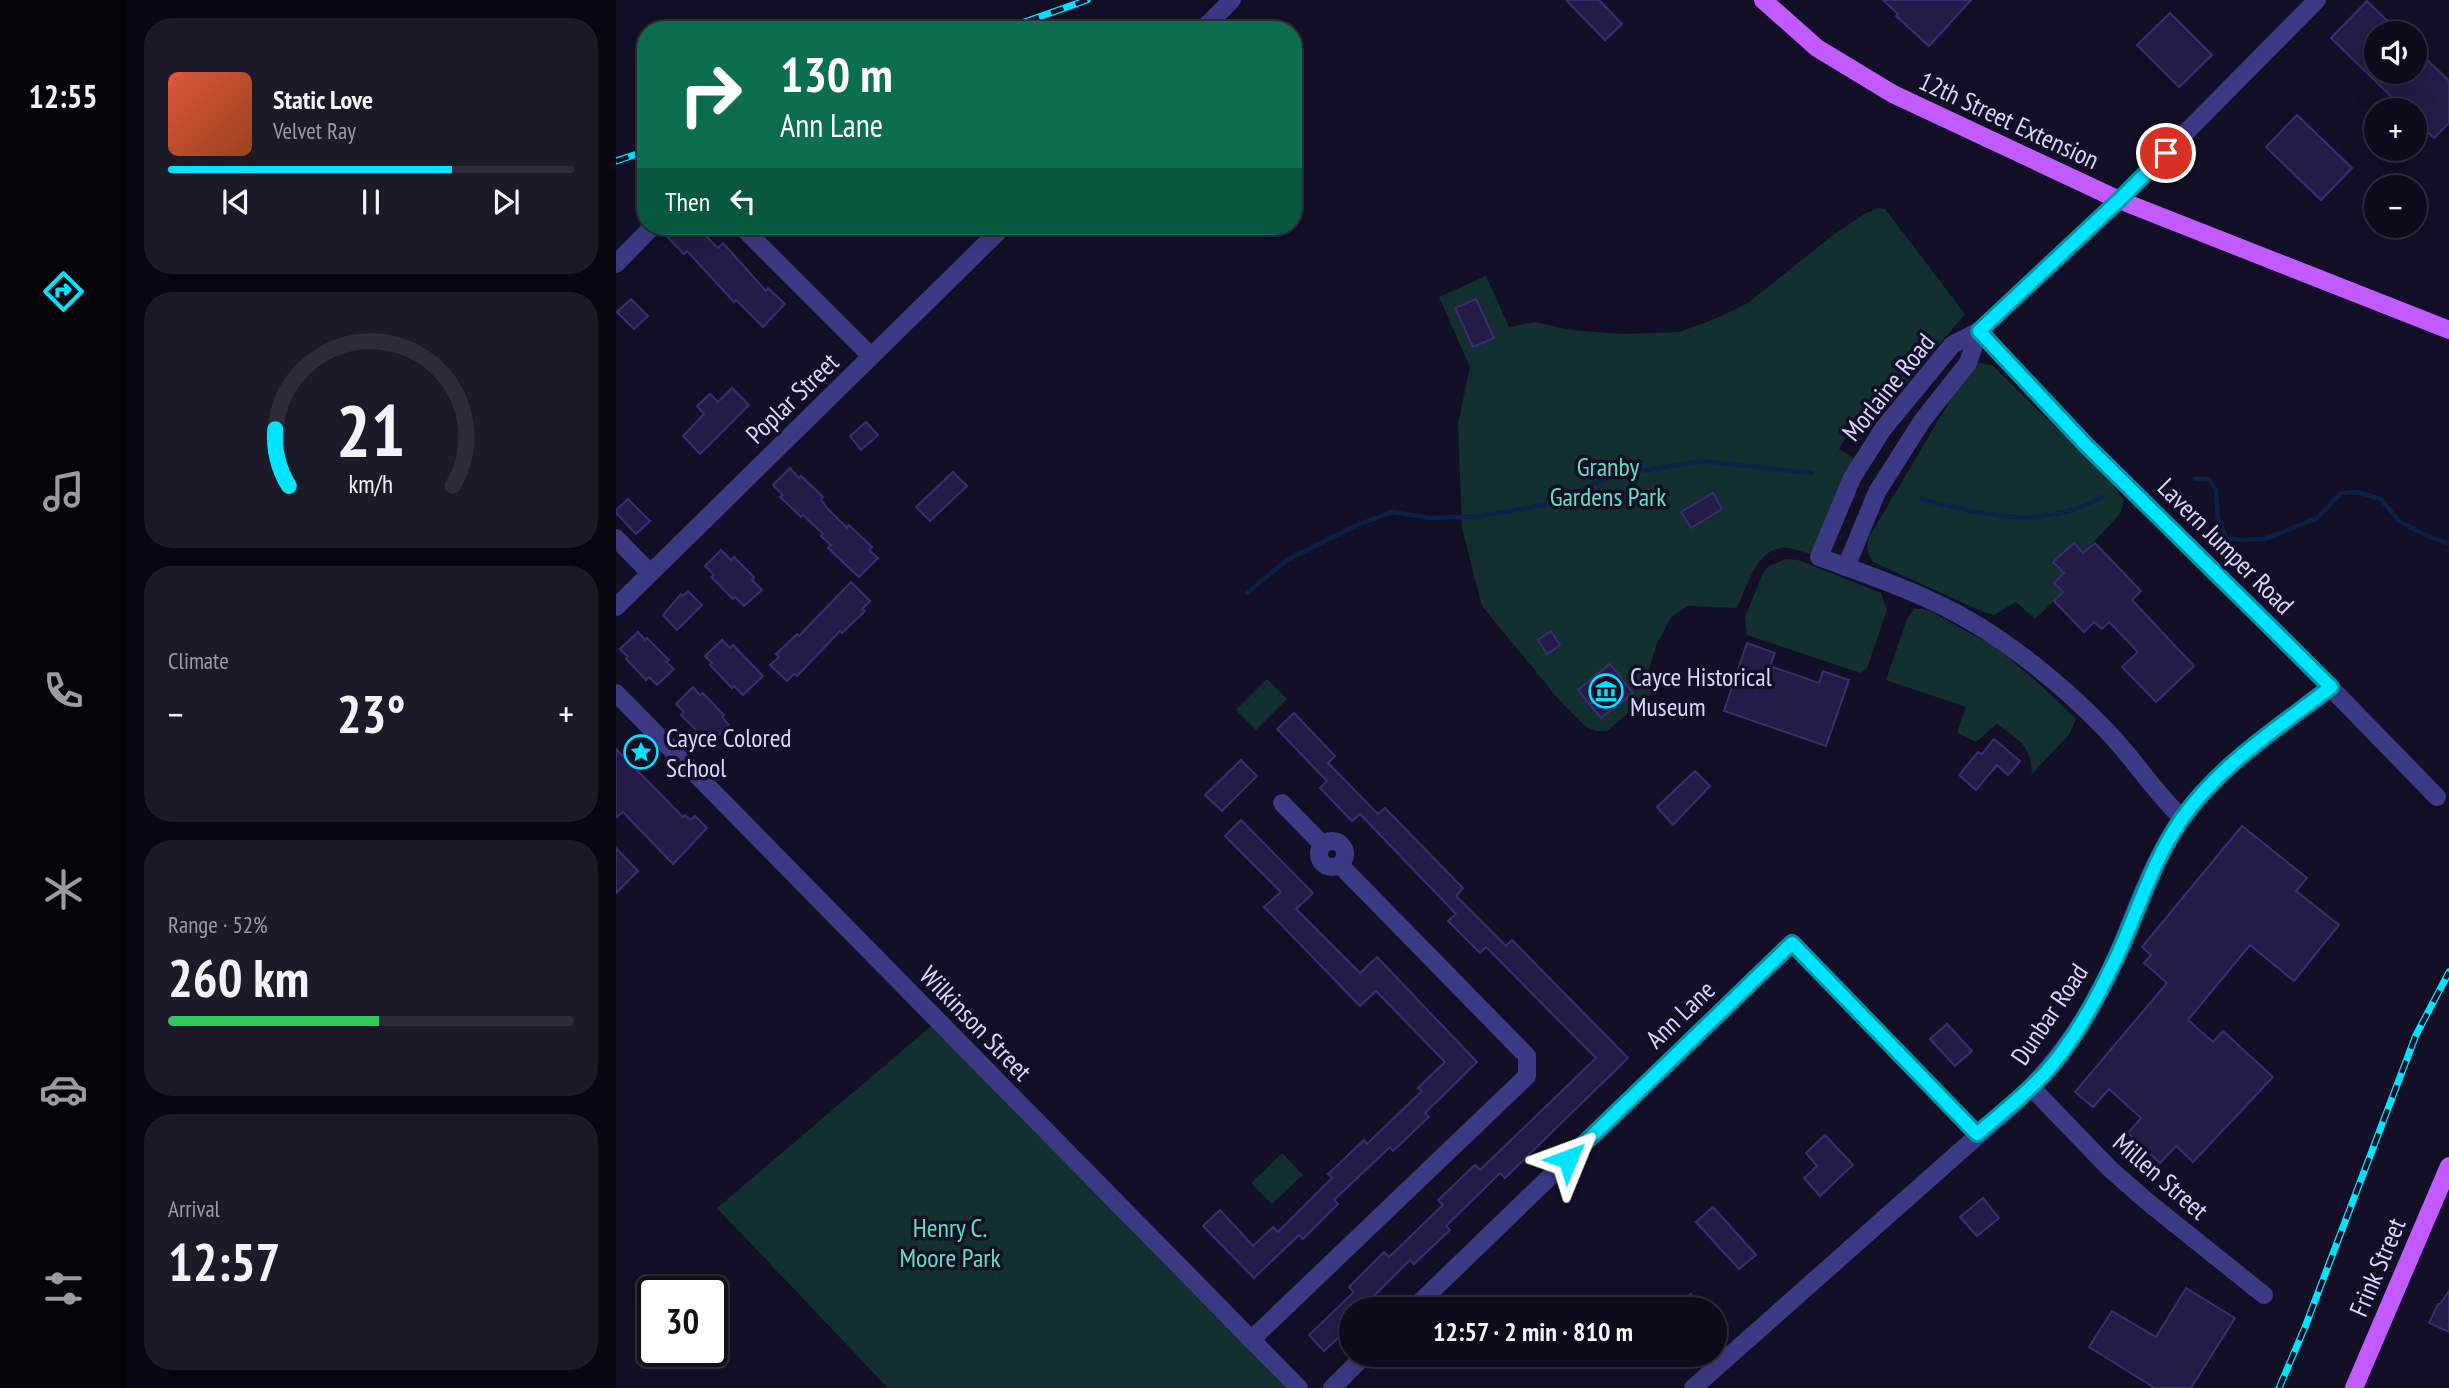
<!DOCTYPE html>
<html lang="en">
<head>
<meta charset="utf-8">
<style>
  :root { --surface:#0e0b1c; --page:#1c1929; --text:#f1f3f6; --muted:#9b9ba3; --line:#2e2b3b; --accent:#00e5ff }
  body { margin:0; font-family:"PT Sans Narrow",sans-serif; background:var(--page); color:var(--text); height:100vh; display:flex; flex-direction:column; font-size:26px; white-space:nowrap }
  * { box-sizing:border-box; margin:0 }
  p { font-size:23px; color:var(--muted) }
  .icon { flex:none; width:38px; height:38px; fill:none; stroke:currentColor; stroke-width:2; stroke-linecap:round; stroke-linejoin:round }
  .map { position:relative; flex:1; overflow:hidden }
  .details { display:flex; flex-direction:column; gap:18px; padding:18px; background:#08060f; width:490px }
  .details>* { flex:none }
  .guide { position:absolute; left:21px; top:21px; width:665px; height:214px; border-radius:28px; box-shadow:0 7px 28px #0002,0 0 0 2px var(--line); background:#0b6e4f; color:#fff; overflow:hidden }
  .controls { position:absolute; left:1748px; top:21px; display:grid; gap:14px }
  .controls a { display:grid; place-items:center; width:63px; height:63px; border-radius:50%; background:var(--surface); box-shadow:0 7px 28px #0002,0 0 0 2px var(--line); font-size:35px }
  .speed { position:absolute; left:21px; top:1276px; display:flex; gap:14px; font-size:35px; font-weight:700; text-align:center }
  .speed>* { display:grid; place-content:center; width:91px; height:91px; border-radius:50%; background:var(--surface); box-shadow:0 7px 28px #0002,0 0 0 2px var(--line); line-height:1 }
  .speed .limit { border:4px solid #111; border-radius:10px; background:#fff; color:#111 }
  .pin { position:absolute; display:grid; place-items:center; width:60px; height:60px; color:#fff; margin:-30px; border:4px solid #fff; border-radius:50%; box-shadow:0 2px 7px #0007 }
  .me { position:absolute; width:77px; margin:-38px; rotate:46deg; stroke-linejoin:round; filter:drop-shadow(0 0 5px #0008) }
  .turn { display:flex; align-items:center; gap:24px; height:147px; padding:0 28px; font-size:32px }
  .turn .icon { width:91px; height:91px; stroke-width:2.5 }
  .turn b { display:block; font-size:49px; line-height:60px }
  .then { display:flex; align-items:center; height:66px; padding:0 28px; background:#0003; gap:14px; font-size:26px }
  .big { font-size:52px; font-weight:700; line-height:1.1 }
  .details .card { flex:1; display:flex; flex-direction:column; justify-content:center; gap:10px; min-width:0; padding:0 24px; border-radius:28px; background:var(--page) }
  .details .dial { align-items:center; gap:0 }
  .dial svg { height:182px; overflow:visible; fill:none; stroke:var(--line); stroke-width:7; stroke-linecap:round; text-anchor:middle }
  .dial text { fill:var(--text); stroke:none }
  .song { display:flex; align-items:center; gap:21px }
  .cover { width:84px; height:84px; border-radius:10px; background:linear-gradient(135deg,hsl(10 70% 55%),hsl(20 70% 35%)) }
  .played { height:7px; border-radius:4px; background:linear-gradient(90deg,var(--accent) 70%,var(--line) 70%) }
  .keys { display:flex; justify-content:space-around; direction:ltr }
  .heat { display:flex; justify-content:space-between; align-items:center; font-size:38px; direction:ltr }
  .charge { height:10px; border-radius:5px; background:linear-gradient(90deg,#34c759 52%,var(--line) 0) }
  .trip { position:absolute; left:723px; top:1297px; width:388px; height:70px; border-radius:35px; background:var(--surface); box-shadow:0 7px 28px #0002,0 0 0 2px var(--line); font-weight:700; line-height:70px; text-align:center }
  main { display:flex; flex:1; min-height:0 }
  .tab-bar { display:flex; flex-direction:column; width:126px; justify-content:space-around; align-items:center; background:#06040b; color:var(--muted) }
  .tab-bar .icon { width:49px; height:49px }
  .tab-bar .current { color:var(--accent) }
  .tab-bar b { font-size:32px; color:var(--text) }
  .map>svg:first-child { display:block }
  .green { fill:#12302f }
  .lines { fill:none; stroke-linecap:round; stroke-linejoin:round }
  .stream { stroke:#0c2248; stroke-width:4.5 }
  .building { fill:#241b47; stroke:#3b2d73; stroke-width:2 }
  .minor { stroke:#3d3a85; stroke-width:18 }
  .major { stroke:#c25bff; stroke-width:18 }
  .rail-casing { stroke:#00e5ff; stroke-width:7 }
  .rail { stroke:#130f26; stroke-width:4.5; stroke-dasharray:13; stroke-linecap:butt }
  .route-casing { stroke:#0095a6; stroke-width:18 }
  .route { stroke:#00e5ff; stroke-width:12 }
  .labels { text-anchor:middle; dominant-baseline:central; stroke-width:7; stroke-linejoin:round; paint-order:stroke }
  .street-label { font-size:26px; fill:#d9d4ff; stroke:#130f26 }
  .park-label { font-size:26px; fill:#5fe0c0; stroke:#130f26 }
  .poi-label { font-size:26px; fill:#d9d4ff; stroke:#130f26; text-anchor:start }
</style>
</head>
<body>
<main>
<nav class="tab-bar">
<b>12:55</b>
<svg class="icon current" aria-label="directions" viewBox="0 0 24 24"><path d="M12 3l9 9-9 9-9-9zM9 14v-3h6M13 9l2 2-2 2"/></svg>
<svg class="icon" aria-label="music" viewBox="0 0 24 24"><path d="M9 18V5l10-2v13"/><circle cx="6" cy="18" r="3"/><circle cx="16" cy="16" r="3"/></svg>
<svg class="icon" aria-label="phone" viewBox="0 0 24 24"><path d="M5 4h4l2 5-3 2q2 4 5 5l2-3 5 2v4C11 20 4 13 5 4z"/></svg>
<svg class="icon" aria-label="climate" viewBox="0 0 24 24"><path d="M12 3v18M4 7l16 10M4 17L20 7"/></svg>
<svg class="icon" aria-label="car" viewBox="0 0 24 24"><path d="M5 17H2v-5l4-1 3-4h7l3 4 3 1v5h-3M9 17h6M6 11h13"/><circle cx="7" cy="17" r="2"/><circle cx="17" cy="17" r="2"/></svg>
<svg class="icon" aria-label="filters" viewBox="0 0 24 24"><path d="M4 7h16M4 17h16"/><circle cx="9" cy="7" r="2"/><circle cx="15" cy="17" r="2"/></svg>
</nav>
<section class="details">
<div class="card">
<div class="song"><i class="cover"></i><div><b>Static Love</b><p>Velvet Ray</p></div></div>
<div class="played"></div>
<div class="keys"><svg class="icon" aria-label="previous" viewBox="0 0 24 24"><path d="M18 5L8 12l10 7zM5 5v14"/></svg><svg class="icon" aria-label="pause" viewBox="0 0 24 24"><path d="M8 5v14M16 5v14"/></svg><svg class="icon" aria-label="next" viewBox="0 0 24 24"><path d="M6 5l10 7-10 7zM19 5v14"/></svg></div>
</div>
<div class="card dial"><svg viewBox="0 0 100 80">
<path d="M14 69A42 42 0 1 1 86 69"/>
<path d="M14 69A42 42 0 0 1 8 44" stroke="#00e5ff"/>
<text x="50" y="56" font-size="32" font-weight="700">21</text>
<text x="50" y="72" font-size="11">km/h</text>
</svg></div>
<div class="card"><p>Climate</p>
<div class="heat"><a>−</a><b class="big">23°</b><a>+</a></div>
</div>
<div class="card"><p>Range · 52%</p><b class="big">260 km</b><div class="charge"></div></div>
<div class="card"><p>Arrival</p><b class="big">12:57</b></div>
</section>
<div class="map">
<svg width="1833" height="1388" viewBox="0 0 1833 1388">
  <rect width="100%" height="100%" fill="#130f26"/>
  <g class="green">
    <path d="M1263,208L1269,209L1272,213L1349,314L1285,389L1272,377L1241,417L1223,449L1245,463L1203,557C1193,554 1182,549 1171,548C1141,545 1131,587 1121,608L1072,606L1056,616L1041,643L1032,673L1038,691L991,731H980L970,727L944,701L866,606L846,528L842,424L854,367L823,297L870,276L893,327L919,322L955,330L1005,334L1064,332L1101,318L1132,303L1217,235L1250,213Z"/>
    <path d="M1362,363L1376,365L1497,484L1508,501L1504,514L1467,553L1458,543L1438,562L1448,573L1447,592L1419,619L1400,602L1378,615L1367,612L1257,562L1252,553V539L1348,377Z"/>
    <path d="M1170,559L1182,560L1265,593L1271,610L1251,668L1244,673L1131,635L1129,617L1147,573L1153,566Z"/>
    <path d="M1298,609H1308L1316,612L1379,647L1418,679L1460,719L1453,735L1416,774C1414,744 1404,741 1381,724L1360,742L1341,733L1350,707L1270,680L1291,619Z"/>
    <path d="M651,679L671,699L640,730L620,710Z"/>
    <path d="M321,1021L683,1388H272L101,1208Z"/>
    <path d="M666,1153L687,1175L656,1204L635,1183Z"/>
  </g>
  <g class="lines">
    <g class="stream">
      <path d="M1579,479H1593L1600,490L1602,518L1610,538L1626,540L1649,539L1701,518L1725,493L1741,492L1765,499L1783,521L1809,535L1833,544"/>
      <path d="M1306,499C1366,516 1428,530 1486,497"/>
      <path d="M631,593L671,560L739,526L776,512L816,518L865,516L938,503L988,479L1012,473L1086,461L1196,473"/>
    </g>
  </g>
  <g class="building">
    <path d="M950,0H983L1006,24L989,40Z"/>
    <path d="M1267,0H1355L1313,46L1280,16L1282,14Z"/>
    <path d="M1751,1L1784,33H1760V72H1799V48L1833,81V123L1818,138L1799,120V110H1789L1715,38Z"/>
    <path d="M1554,13L1596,55L1563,87L1521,45Z"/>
    <path d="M1681,115L1736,168L1705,200L1650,147Z"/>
    <path d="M64,226H80L102,248L107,243L150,291L152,288L169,304L147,327L120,300L118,302L71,251L68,254L52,238Z"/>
    <path d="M15,299L32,316L18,329L1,312Z"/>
    <path d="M860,299L878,338L857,347L839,308Z"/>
    <path d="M116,388L133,405L84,454L67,436L88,414L81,406L94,394L102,402Z"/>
    <path d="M250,422L262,435L245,450L234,436Z"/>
    <path d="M174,468L183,478L185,476L207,497L205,500L212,509L231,528L233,525L256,547L253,550L262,558L243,577L212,548L215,545L205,536L207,534L187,515L185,517L164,497L167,495L157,485Z"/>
    <path d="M337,472L351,486L314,521L300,507Z"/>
    <path d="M1097,493L1106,509L1075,528L1065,512Z"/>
    <path d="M12,499L34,521L20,534L0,513V510Z"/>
    <path d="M1458,543L1467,553L1479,543L1525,591L1516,600L1578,666L1540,702L1506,667L1522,652L1493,622L1486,629L1478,622L1468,632L1438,601L1447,592L1438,583L1448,573L1437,562Z"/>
    <path d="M105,550L115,560L118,557L138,577L136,580L146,590L128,606L119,597L117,599L95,577L98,575L89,566Z"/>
    <path d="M235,582L254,601L246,609L249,611L226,633L224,631L181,676L178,674L171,681L154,665L163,657L160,654L181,634L183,636Z"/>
    <path d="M72,591L86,605L61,630L47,615L65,594L67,596Z"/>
    <path d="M935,631L944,645L931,654L922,640Z"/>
    <path d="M22,632L29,640L31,638L53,660L50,662L58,669L41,685L33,677L30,680L10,659L12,657L4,649Z"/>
    <path d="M106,640L114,648L117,645L147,676L127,695L118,686L116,688L94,665L96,663L89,656Z"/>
    <path d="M1131,643L1159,653L1154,666L1203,683L1207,671L1233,680L1210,746L1108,711Z"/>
    <path d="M994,664L1017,693L985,718L962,690Z"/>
    <path d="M77,687L84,695L87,693L108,715L106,717L113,725L96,741L88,733L85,735L65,715L68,712L60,704Z"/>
    <path d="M678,713L719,756L712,763L762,814L769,808L847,888L840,896L890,946L896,940L1012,1058L889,1178L884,1173L830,1226L834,1230L798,1264L794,1260L745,1309H735V1326L708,1351L693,1335L738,1292L733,1287L768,1252L773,1257L827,1205L822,1200L859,1165L864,1170L980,1058L870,947L864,953L832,921L840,914L744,814L736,821L704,788L711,781L661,729Z"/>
    <path d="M1378,739L1404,761L1392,775L1381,765L1360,790L1343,775L1362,752L1366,754Z"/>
    <path d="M0,749L67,817L69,815L74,820L79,816L91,828L57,864L7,812L0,818Z"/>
    <path d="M625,760L641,776L606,811L589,795Z"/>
    <path d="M1079,771L1094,786L1057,825L1041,807Z"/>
    <path d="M625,820L697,893L680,909L744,973L761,957L861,1062L809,1113L813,1117L777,1151L774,1147L718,1200L722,1204L687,1239L683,1235L638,1278L587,1226L604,1210L637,1246L657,1227L662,1232L716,1178L712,1174L748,1140L751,1144L806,1091L802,1088L829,1062L760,991L744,1006L648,907L665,892L609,836Z"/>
    <path d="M1626,826L1691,878L1680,891L1723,925L1678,981L1634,945L1572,1020L1597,1042L1607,1031L1657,1077L1577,1162L1560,1146L1544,1163L1512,1133L1525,1118L1493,1089L1477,1107L1459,1092L1551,983L1528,963L1535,955L1526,947Z"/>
    <path d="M0,848L22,871L0,893Z"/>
    <path d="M1331,1024L1356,1051L1339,1066L1314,1039Z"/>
    <path d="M1209,1135L1237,1165L1204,1196L1188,1178L1201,1166L1190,1153Z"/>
    <path d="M1367,1198L1383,1218L1361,1236L1344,1217Z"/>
    <path d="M1097,1207L1140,1255L1123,1269L1080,1222Z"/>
    <path d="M1570,1288L1619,1318L1575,1388H1539L1473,1347L1496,1311L1540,1337Z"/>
    <path d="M1833,1291V1332L1813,1323L1822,1304H1824Z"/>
    <path d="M1075,1294L1087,1309H1057Z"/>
  </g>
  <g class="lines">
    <g class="minor">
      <path d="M586,30L616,0"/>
      <path d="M125,226L255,356"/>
      <path d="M0,264L37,226"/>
      <path d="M1363,331L1469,444L1673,645L1821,797"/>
      <path d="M0,538L34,573"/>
      <path d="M1230,567L1261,492L1306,421L1352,363L1363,331"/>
      <path d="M0,607L388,226"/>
      <path d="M0,693L683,1388"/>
      <path d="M666,803L707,845"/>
      <path d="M1566,818C1538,792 1517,757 1489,729C1443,681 1379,630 1318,602C1281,584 1241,571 1203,557L1236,478L1267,429L1336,345L1363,331L1503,200L1701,0"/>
      <circle cx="716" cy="854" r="13"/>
      <path d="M1415,1087L1494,1169L1533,1203L1648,1295"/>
      <path d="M797,1309L1176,943L1361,1134"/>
      <path d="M635,1340L911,1076V1056L724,865"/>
      <path d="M716,1388L750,1354"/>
      <path d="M1077,1388L1402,1100C1445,1059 1480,1006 1503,951C1522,905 1538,857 1567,817C1606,763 1663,727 1715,687"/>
    </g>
    <g class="major">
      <path d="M1147,0L1201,48L1277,94L1503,200L1833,330"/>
      <path d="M1738,1388L1833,1166"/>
    </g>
    <defs>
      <g id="rail">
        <path d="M386,30L471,0"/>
        <path d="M0,161L30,151"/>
        <path d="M1663,1388L1689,1327L1800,1035L1833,972"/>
      </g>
    </defs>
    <use href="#rail" class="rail-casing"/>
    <use href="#rail" class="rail"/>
  </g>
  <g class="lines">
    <defs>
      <path id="route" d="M952,1159L1176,943L1361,1134C1384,1114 1408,1096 1429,1073C1459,1040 1482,996 1501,956C1523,909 1537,859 1567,817C1606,763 1663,727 1715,687L1469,444L1363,331L1503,200L1550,153"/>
    </defs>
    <use href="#route" class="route-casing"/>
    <use href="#route" class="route"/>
  </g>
  <defs>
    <symbol id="museum-ring" viewBox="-11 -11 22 22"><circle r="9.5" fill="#130f26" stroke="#00e5ff" stroke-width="1.5"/><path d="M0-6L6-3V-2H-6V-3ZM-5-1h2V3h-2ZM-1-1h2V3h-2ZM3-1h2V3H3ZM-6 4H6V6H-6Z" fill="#00e5ff"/></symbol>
    <symbol id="sight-ring" viewBox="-11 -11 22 22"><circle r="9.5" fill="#130f26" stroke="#00e5ff" stroke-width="1.5"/><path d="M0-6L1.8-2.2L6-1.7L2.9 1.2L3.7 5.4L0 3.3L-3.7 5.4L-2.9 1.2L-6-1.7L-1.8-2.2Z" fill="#00e5ff"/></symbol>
  </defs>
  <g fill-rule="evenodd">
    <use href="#museum-ring" x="971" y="672" width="38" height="38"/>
    <use href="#sight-ring" x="6" y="733" width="38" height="38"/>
  </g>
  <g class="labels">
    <g class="street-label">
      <text transform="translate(1393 120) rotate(25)">12th Street Extension</text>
      <text transform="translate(1272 387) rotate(-51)">Morlaine Road</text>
      <text transform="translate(176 398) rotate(-44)">Poplar Street</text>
      <text transform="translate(1610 546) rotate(45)">Lavern Jumper Road</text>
      <text transform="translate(1064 1014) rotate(-44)">Ann Lane</text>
      <text transform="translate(1433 1014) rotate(-56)">Dunbar Road</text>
      <text transform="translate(360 1023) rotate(46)">Wilkinson Street</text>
      <text transform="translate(1545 1176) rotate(41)">Millen Street</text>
      <text transform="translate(1761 1267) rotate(-67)">Frink Street</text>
    </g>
    <g class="park-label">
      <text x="992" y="466">Granby<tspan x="992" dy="30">Gardens Park</tspan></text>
      <text x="334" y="1227">Henry C.<tspan x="334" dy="30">Moore Park</tspan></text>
    </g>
    <g class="poi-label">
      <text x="1014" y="676">Cayce Historical<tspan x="1014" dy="30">Museum</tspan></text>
      <text x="50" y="737">Cayce Colored<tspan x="50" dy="30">School</tspan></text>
    </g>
  </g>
</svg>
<div class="controls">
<a><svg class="icon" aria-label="sound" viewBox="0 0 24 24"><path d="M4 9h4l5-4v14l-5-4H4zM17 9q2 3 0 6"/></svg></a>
<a>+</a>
<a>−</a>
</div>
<div class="speed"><div class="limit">30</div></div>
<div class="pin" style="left:1550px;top:153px;background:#d93025"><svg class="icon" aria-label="arrive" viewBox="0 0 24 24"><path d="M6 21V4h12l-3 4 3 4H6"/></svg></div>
<svg class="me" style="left:952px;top:1159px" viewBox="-20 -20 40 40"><path d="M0-17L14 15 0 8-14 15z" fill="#00e5ff" stroke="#fff" stroke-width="4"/></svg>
<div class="trip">12:57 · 2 min · 810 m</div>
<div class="guide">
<div class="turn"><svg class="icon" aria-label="right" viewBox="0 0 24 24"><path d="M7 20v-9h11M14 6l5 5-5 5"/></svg><div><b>130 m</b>Ann Lane</div></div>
<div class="then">Then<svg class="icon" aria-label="left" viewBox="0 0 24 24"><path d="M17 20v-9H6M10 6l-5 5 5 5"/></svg></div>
</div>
</div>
</main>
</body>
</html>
